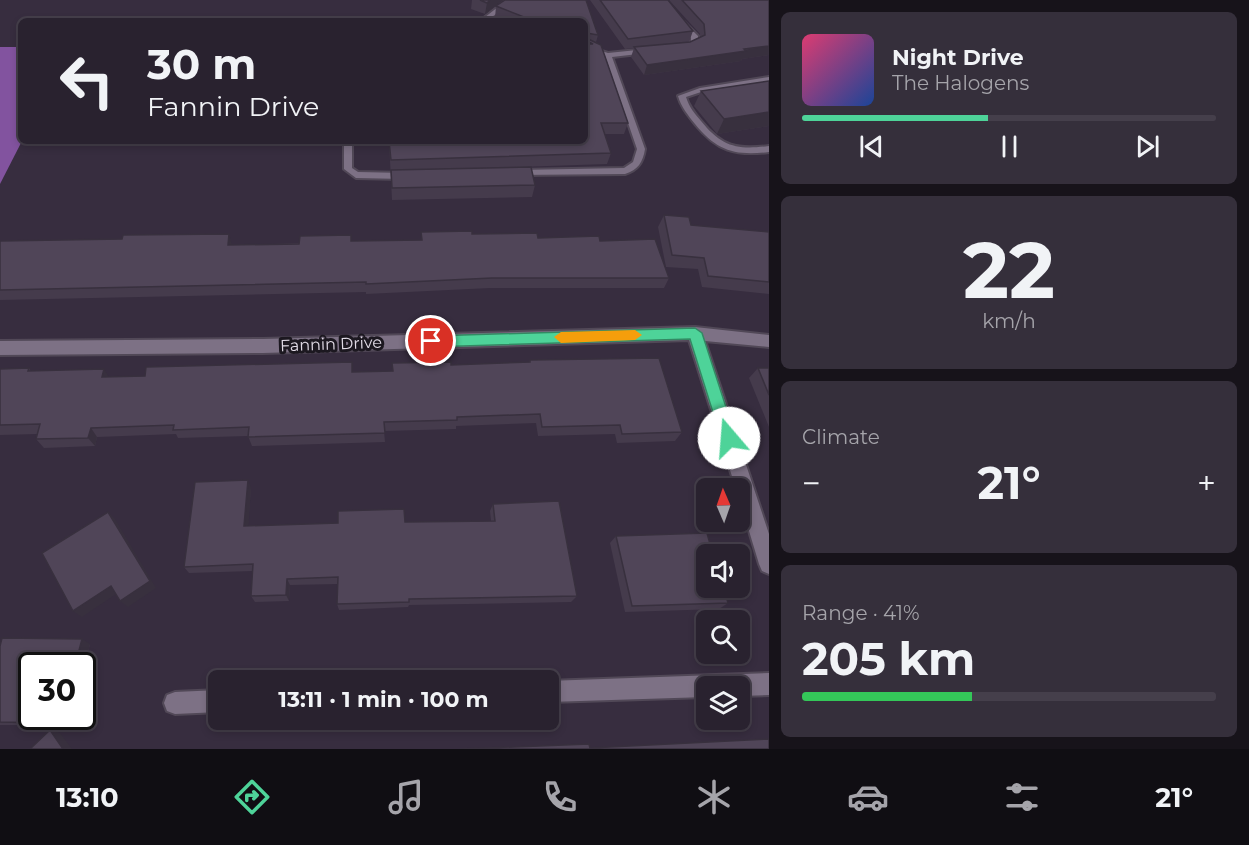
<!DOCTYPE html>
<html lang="en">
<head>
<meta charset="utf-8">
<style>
  :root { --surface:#29222f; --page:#352f3b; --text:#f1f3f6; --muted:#a5a4aa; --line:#453f4b; --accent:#4ed399 }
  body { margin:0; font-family:Montserrat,sans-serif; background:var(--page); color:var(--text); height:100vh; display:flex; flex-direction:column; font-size:22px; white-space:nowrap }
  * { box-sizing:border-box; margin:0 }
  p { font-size:20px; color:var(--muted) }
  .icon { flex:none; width:33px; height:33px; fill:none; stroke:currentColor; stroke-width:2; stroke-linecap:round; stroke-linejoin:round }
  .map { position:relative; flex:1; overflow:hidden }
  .side { display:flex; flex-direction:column; gap:12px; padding:12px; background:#17131a; width:480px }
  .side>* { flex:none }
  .banner { position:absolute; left:18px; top:18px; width:570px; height:126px; border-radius:9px; box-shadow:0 3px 9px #0003,0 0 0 2px var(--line); background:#29222f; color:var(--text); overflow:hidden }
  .needle { width:39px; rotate:358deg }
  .controls { position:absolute; left:696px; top:478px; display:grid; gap:12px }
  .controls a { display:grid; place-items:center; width:54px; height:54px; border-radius:9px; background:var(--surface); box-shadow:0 3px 9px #0003,0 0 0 2px var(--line); font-size:30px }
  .speed { position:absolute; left:18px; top:652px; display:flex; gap:12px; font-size:30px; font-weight:700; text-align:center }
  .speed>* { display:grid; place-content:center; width:78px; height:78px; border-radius:50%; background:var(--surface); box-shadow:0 3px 9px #0003,0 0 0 2px var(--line); line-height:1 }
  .speed .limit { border:3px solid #111; border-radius:9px; background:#fff; color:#111 }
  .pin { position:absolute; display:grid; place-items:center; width:51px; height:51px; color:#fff; margin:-26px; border:3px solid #fff; border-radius:50%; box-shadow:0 2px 6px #0007 }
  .me { position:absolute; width:66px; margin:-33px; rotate:342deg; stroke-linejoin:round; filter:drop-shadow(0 0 4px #0008) }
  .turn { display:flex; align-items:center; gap:21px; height:126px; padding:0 30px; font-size:27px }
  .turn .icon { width:78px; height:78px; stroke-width:2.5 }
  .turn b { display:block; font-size:42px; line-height:51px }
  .big { font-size:45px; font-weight:700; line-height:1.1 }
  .side .tile { flex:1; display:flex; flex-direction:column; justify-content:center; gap:9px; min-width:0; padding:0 21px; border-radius:9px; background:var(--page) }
  .side .dial { align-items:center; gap:0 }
  .dial b { font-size:78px; line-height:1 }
  .song { display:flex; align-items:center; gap:18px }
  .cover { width:72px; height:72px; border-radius:9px; background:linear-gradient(135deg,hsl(340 70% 55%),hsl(220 70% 35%)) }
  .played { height:6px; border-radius:3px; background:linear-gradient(90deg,var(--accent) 45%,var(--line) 45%) }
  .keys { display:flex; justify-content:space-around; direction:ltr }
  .heat { display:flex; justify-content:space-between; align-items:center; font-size:33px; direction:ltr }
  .charge { height:9px; border-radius:4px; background:linear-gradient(90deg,#34c759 41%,var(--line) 0) }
  .trip { position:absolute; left:208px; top:670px; width:351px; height:60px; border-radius:9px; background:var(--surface); box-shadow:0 3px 9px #0003,0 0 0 2px var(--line); font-weight:700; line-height:60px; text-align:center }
  .menu { display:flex; height:96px; justify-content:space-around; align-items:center; background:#100e13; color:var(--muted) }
  .menu .icon { width:42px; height:42px }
  .menu .current { color:var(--accent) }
  .menu b { font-size:27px; color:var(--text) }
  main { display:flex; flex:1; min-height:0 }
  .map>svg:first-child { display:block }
  .forest { fill:#82539f }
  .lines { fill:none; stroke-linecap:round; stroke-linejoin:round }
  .service-casing { stroke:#514857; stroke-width:4 }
  .minor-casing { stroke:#514857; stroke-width:4 }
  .service { fill:#7d7185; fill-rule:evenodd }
  .minor { fill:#7d7185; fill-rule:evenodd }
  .wall { fill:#453b4c }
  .shaded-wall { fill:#38303e }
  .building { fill:#504558; stroke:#38303e; stroke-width:1.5 }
  .route { fill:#4ed399; stroke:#338963; stroke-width:1.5 }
  .slow { fill:#f59e0b }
  .labels { text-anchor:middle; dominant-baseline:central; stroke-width:6; stroke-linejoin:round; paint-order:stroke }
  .street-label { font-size:16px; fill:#e1dbe6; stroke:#1c1820 }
</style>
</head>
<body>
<main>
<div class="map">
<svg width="769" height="749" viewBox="0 0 769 749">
  <rect width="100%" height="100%" fill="#372d3f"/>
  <path class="forest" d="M0,47H21L22,141L0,184Z"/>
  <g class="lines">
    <defs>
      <g id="service">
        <path d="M507,0H514L487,21H480Z"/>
        <path d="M680,22H684L698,36V46L689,50H683V46L691,43V38L680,24Z"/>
        <path d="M585,46L608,53L647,49L651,51L647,53L612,57L645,149C643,162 638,170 625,174L516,175L515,173L519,170L624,168L633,162L637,149L605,56L585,50Z"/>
        <path d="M769,77V81L701,92L686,97C689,107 695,114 701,121C722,147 737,150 769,146V152C735,156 717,151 695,124C688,115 681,107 678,96L700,88Z"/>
        <path d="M344,141H352V168L358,172L404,173L408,176L404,179L356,178L344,169Z"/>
      </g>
      <g id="minor">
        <path d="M695,327L769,335V347L705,341L769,534V574L762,571L759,564L740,501V489H736L689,340L263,353L0,355V341L263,339Z"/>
        <path d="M769,673V695L740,696V687H706V697L549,702V681H547Z"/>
        <path d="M219,690V712L175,714L167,711L164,703L167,695L175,692Z"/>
      </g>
    </defs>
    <use href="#service" class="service-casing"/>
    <use href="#minor" class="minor-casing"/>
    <use href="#service" class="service"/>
    <use href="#minor" class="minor"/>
  </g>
  <g class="wall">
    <path d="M472,0H503L485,14L471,9Z"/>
    <path d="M505,0H586L598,35L596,42L601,45L628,123L624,134H605L611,153L607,164L519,167H531L535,185L532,197L392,200L389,141H585V21H503L495,18L496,6Z"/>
    <path d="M590,0H668L693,31L689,42L668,44L690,42L700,37V34L669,0H769V55L742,59L741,61L644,75L631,57L634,48L625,49Z"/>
    <path d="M769,81V126L717,134L694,106L701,91Z"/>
    <path d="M664,215L691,225L769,232V294L702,287L698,269L666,267L658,227Z"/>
    <path d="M421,232L472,234L600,241L669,278L664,288H490L366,294V292L0,300V241L122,239L232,245L421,240Z"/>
    <path d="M530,360L682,432L675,441L617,443L615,434L538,436L536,423L456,426V429L384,431L385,442L252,446L248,436L178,438L176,434L97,437L95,446L44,448L36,439L37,434L0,435V369L29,368L31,371L109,377L392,371V363L451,365L529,362Z"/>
    <path d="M758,368H769V427L749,378Z"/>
    <path d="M251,488L248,526L491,521L490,511L493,504L577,596L571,602L409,605L408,607L339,610L337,604L338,584L290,585L289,601L255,602L251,596L253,571L189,573L184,567Z"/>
    <path d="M616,536L728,603L719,609L625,612L610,543Z"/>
    <path d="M90,644L82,678V666H32V717H59L57,725H0V646Z"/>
  </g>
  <g class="shaded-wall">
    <path d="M490,0H503L485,14L487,3Z"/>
    <path d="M769,46V55L742,59L741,61L644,75L647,65Z"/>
    <path d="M769,112V126L717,134L724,119Z"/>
    <path d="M229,234L232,245L231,255L228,245Z"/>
    <path d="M104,369L110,379L102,377Z"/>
    <path d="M91,428L97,437L95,446L88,438Z"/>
    <path d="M248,480L251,488L248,534L244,526Z"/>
    <path d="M108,512L115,519L156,588L128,607L120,601Z"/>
    <path d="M287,579L290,585L289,601L286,595Z"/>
    <path d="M111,586L119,592L82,617L73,611Z"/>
    <path d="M82,639L90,644L82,678V666H75Z"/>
    <path d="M48,717H59L57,725L46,723Z"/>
    <path d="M50,730L60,733L72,749H63Z"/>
  </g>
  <g class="building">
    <path d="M480,0H490L487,3Z"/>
    <path d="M505,0H586L598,35L587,33L586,38L601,45L628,123H601L611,153L391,160L389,141H585V44H593L585,40V21H534L496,6Z"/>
    <path d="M600,0H668L693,31L628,39Z"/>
    <path d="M682,0H769V46L744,49L746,51L647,65L634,47L690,42L705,35L704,24Z"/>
    <path d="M769,81V112L724,119L701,91Z"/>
    <path d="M531,167L535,185L392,188L391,170Z"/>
    <path d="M664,215L689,217L691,225L769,232V282L708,276L704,258L672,255Z"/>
    <path d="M472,231V234L537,233L538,238L599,236L600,241L655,239L669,278H492L366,284V282L0,290V241L122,239L123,235L229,234L228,245L299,244L300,236L351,235V241L422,240L421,232Z"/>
    <path d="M659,358L682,432L622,434L620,425L542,427L540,414L457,417V420L384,422L385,433L248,437L249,427L173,430L174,425L91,428L88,438L36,439L40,424L0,425V369L29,368L28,371L104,369L102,377L145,376L146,367L352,362V372L393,371L392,363L451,362V365L530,362V360Z"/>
    <path d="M758,368H769V395Z"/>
    <path d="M248,480L244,526L338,523V511L404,509L405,522L495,521L493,504L559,501L577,596L409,599V602L337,604L338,577L287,579L286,595L251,596L253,564L184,567L195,482Z"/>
    <path d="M108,512L150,581L120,601L111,586L73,611L42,553Z"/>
    <path d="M707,533L713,555H706V588H724L728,603L632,606L616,536Z"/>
    <path d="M2,638L82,639L75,666H32V717H48L46,723L0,722V646Z"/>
    <path d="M50,730L63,749H30Z"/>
    <path d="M769,739V749H460L589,744L590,748Z"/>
  </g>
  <path class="route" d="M695,328L702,333L736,438L734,443L729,444L723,443L721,438L690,339L431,347L424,341L431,336Z"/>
  <path class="slow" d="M635,330L642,335L635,340L561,343L554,337L561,332Z"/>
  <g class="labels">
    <g class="street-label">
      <text transform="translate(331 344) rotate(-2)">Fannin Drive</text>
    </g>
  </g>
</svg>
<div class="controls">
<a><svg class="needle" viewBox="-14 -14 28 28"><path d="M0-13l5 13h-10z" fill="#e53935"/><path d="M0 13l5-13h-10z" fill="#a5a4aa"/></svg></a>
<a><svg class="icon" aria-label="sound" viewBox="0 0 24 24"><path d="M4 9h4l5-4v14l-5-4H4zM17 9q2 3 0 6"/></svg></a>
<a><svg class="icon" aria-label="search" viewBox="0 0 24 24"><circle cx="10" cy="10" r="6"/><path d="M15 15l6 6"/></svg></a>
<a><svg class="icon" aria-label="layers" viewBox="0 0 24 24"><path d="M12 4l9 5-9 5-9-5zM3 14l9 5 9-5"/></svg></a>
</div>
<div class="speed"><div class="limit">30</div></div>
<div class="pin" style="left:431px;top:341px;background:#d93025"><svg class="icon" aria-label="arrive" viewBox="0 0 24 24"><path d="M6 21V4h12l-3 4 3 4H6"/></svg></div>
<svg class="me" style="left:729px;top:438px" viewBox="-20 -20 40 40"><circle r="19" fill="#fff"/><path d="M0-13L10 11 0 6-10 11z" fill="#4ed399"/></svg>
<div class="trip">13:11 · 1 min · 100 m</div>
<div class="banner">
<div class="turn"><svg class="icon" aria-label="left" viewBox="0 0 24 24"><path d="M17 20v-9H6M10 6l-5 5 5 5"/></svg><div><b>30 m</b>Fannin Drive</div></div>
</div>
</div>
<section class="side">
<div class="tile">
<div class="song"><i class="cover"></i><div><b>Night Drive</b><p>The Halogens</p></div></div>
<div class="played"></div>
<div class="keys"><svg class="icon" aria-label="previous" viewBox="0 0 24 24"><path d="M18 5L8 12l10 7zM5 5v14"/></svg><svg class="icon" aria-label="pause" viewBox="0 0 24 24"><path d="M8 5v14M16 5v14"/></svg><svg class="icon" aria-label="next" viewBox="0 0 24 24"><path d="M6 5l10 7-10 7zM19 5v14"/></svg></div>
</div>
<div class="tile dial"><b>22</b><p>km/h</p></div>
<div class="tile"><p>Climate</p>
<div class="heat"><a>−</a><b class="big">21°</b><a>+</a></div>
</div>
<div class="tile"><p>Range · 41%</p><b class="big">205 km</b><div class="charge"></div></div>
</section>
</main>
<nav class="menu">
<b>13:10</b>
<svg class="icon current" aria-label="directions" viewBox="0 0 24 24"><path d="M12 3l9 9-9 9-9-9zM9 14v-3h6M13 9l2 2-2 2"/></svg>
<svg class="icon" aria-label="music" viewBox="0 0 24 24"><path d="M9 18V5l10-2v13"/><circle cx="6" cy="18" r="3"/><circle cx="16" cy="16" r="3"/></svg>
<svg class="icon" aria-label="phone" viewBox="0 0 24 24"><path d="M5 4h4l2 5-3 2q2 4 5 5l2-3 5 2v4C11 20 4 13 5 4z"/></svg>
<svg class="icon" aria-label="climate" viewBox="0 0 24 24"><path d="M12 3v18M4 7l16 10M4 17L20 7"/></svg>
<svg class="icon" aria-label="car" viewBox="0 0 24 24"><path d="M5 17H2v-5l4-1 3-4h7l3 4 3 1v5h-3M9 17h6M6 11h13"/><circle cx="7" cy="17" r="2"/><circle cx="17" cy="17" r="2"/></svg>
<svg class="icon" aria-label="filters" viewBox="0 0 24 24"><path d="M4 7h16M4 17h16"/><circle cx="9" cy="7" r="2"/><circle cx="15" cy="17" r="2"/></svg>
<b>21°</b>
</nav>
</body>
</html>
